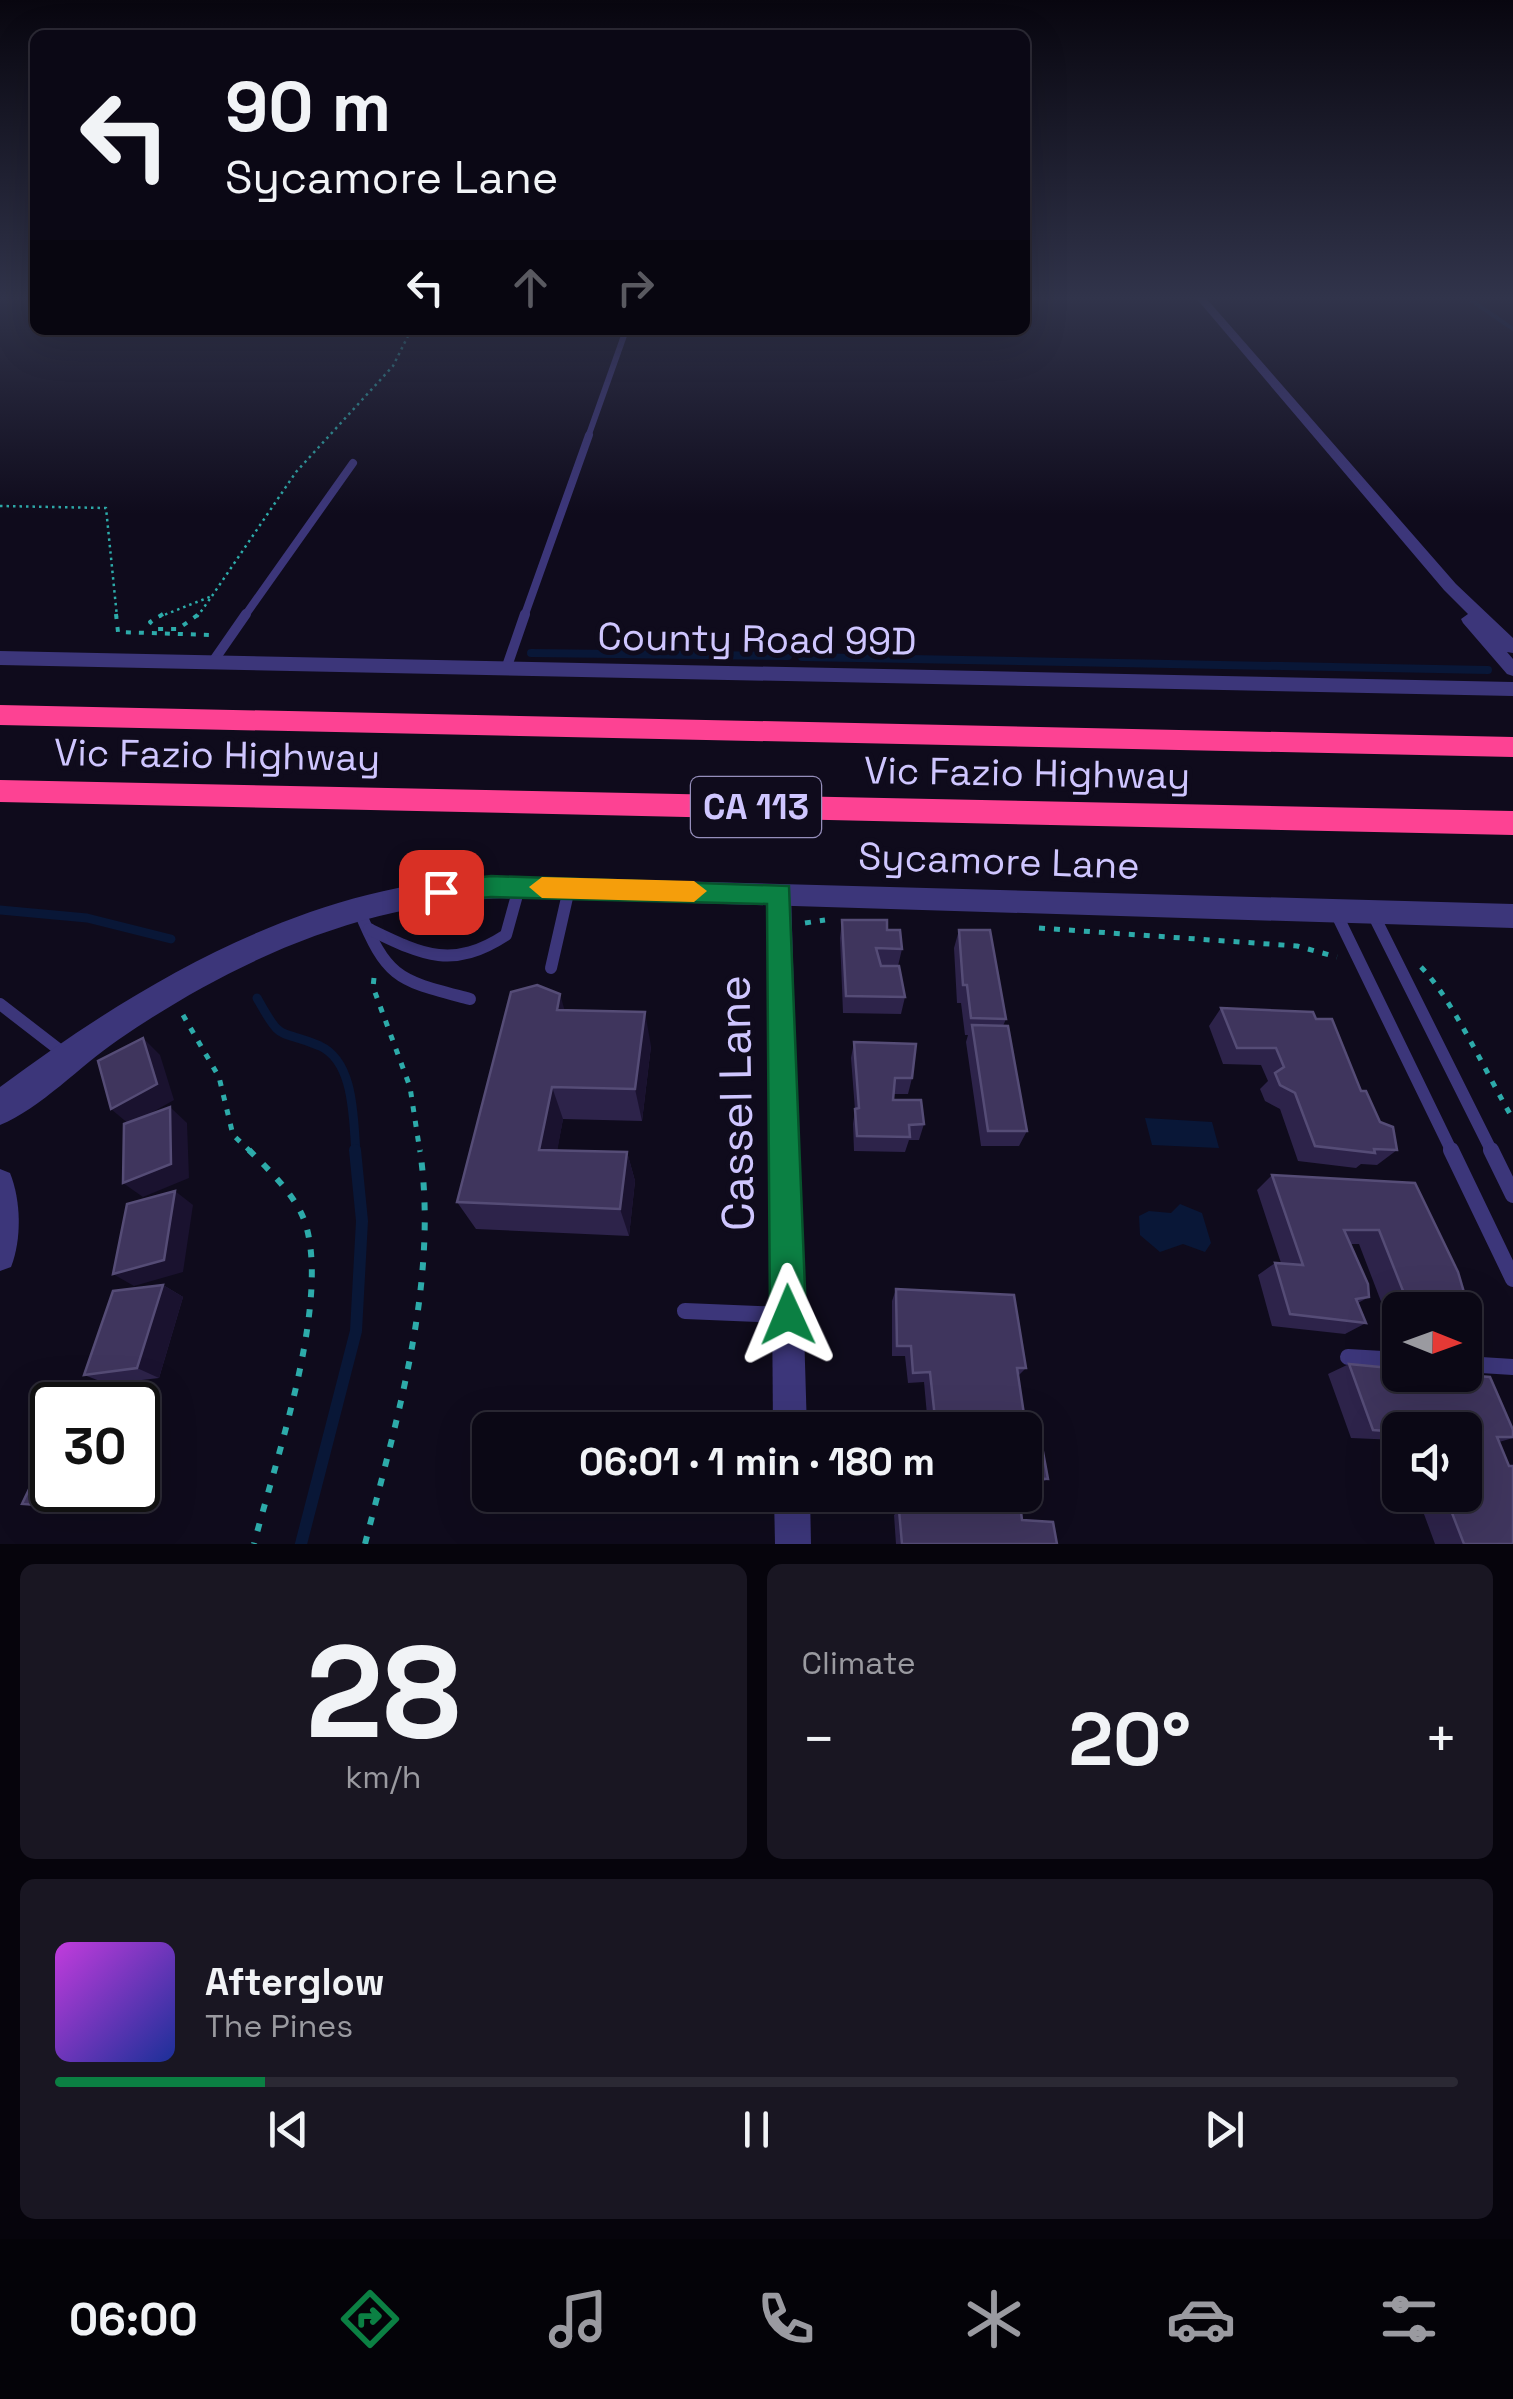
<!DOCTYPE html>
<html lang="en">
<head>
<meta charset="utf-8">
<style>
  :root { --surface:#0b0815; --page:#191622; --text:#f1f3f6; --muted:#9a9aa0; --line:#2b2934; --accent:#0b8043 }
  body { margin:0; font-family:"Space Grotesk",sans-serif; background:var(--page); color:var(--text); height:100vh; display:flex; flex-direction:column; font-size:38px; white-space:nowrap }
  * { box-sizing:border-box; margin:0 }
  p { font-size:32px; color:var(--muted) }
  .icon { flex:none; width:55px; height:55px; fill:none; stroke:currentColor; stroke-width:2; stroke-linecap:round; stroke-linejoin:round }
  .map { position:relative; height:1544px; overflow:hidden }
  .details { display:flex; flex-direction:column; gap:20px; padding:20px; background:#06040c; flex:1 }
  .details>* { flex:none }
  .banner { position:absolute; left:30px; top:30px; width:1000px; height:305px; border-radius:15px; box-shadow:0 10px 40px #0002,0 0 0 2px var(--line); background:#0b0815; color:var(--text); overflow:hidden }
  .needle { width:65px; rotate:91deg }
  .fabs { position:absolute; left:1382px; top:1292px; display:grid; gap:20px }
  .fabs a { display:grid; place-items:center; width:100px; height:100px; border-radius:15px; background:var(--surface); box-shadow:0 10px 40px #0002,0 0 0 2px var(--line); font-size:50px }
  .speed { position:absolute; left:30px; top:1382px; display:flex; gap:20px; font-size:50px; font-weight:700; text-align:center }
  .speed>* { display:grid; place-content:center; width:130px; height:130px; border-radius:50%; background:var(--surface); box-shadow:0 10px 40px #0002,0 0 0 2px var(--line); line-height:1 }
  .speed .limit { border:5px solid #111; border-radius:15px; background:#fff; color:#111 }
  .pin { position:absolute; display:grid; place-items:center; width:85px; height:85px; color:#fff; margin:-42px; border-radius:20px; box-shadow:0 5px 15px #0006 }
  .me { position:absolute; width:110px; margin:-55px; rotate:359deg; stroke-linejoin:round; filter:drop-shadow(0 0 8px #0008) }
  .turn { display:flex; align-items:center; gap:35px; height:210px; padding:0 30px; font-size:45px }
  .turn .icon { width:130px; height:130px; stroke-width:2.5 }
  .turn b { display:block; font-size:70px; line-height:85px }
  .lanes { display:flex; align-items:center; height:95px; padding:0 30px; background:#0003; justify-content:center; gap:50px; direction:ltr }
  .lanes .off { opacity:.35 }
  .big { font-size:75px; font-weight:600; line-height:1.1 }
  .details .card { flex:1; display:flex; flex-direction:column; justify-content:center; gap:15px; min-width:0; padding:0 35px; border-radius:15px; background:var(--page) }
  .details .dial { align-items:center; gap:0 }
  .dial b { font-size:130px; line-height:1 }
  .song { display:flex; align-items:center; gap:30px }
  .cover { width:120px; height:120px; border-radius:15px; background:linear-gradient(135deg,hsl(290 70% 55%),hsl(230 70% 35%)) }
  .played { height:10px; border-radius:5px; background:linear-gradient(90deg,var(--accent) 15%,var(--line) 15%) }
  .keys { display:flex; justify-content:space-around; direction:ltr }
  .heat { display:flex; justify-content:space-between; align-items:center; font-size:55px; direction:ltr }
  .details .tiles { flex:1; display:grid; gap:20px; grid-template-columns:1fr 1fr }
  .card:last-child { grid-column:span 2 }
  .trip { position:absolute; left:472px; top:1412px; width:570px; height:100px; border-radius:15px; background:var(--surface); box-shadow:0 10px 40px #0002,0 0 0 2px var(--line); font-weight:600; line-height:100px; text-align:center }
  .tabs { display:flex; height:160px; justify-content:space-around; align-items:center; background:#040308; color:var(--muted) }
  .tabs .icon { width:70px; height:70px }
  .tabs .active { color:var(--accent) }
  .tabs b { font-size:45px; color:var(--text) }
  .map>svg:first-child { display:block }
  .water { fill:#091737 }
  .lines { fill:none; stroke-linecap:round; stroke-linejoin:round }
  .stream-far3 { stroke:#091737; stroke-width:4 }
  .stream-far2 { stroke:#091737; stroke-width:8 }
  .stream-far1 { stroke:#091737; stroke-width:9 }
  .stream { stroke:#091737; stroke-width:12 }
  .path-far3 { stroke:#2dabaa; stroke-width:2.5; stroke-dasharray:2.5 4; stroke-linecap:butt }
  .path-far2 { stroke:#2dabaa; stroke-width:4; stroke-dasharray:5 8; stroke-linecap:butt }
  .path-far1 { stroke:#2dabaa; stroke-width:5; stroke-dasharray:6 9; stroke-linecap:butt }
  .path { stroke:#2dabaa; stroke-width:6; stroke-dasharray:8 12; stroke-linecap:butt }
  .service-far4 { stroke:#3c367a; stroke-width:6 }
  .service-far3 { stroke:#3c367a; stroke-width:8 }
  .service-far2 { stroke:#3c367a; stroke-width:10 }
  .service-far1 { stroke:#3c367a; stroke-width:12 }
  .service { stroke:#3c367a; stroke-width:16 }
  .minor { fill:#3c367a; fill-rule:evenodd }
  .tertiary { fill:#3c367a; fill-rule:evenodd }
  .motorway { fill:#fd4293; fill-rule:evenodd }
  .wall { fill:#2d234a }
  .shaded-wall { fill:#1a122f }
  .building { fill:#3f355d; stroke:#554c76; stroke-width:2.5 }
  .route { fill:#0b8043; stroke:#07532c; stroke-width:2.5 }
  .slow { fill:#f59e0b }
  .labels { text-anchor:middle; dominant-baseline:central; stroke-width:10; stroke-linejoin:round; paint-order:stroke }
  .shield { fill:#0f0b1c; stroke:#958ebb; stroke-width:2.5 }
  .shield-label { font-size:35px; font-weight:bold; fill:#cfc6ff }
  .street-label { font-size:38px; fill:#cfc6ff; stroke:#0f0b1c }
  .near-street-label { font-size:45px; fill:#cfc6ff; stroke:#0f0b1c }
</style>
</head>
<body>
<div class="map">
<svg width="1513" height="1544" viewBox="0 0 1513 1544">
  <rect width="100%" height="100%" fill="#0f0b1c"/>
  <g class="water">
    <path d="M1145,1118L1212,1122L1219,1148L1152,1145Z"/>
    <path d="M1180,1204L1202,1213L1211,1243L1205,1252L1183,1244L1160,1252L1140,1235L1139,1216L1149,1211L1171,1213Z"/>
  </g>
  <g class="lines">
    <path class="stream-far3" d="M1468,298L1513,329"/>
    <g class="stream-far2">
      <path d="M531,653L788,656"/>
      <path d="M802,657L1488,670"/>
    </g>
    <g class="stream-far1">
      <path d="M0,910L87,918L171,939"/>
      <path d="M257,998C283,1045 278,1028 320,1046C355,1062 353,1120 356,1152"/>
    </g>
    <path class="stream" d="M301,1544L356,1331L362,1221L355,1150"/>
    <g class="path-far3">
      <path d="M0,506L106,508L117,617"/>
      <path d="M212,596L296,472L393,366L411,330"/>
      <path d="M159,617L212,596"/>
      <path d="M197,617L212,596"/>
    </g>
    <g class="path-far2">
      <path d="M116,614L118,632L212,635"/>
      <path d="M163,614L150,622L158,629H178L199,614"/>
    </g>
    <g class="path-far1">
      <path d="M805,923L825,920"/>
      <path d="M1039,928L1297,946L1337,957"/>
      <path d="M1421,967C1452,998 1488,1077 1513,1119"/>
      <path d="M374,978L373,987L410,1087L420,1152"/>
      <path d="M183,1015L219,1077L233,1135L251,1152"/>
    </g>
    <g class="path">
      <path d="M249,1150C270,1171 300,1199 307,1229C328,1310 275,1462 254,1544"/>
      <path d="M365,1544C397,1418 439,1282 420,1150"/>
    </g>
    <path class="service-far4" d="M588,437L626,330"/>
    <g class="service-far3">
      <path d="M244,617L353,463"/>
      <path d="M524,617L589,435"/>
    </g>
    <g class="service-far2">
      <path d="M212,663L246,614"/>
      <path d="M506,669L525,614"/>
    </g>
    <g class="service-far1">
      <path d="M359,910C388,981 399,980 470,999"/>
      <path d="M1336,913L1452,1152"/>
      <path d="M1373,914L1492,1152"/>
      <path d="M369,929C423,955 452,970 506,935L519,888"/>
      <path d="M551,968L569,889"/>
      <path d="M0,1004L66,1055"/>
    </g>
    <g class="service">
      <path d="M1451,1150L1513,1279"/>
      <path d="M1491,1150L1513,1195"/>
      <path d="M685,1311L784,1315"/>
      <path d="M1348,1357L1400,1360"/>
      <path d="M1465,1364L1513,1367"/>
    </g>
    <g class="minor">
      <path d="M1196,298H1206L1456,584L1513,638V653L1507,652L1513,659V676L1507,674L1463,623L1461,619L1468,614L1444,590Z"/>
      <path d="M780,885L788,888L791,894L807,1430H773L769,894L772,888Z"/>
      <path d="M0,1169L10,1173C21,1200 22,1239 11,1267L0,1271Z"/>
      <path d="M774,1495H810L811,1544H775Z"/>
    </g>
    <g class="tertiary">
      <path d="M0,651L1513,682V696L0,665Z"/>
      <path d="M489,876L1513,904V928L529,898C379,896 240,956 118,1040C81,1065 40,1109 0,1125V1087C144,980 305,886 489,876Z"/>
    </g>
    <g class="motorway">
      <path d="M0,705L1513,737V757L0,725Z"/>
      <path d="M0,780L1513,811V835L0,802Z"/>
    </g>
  </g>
  <g class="wall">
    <path d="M842,920L887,930L902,949L898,966L905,997L901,1014L843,1013L840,938Z"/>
    <path d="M959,930L1006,1019L1003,1026L1027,1131L1019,1146H981L966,1042L968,1035H965L961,1003H957L954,948Z"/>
    <path d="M1221,1008L1316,1019L1397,1150L1377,1165L1361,1164L1356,1168L1298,1161L1280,1109L1265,1101L1260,1089L1268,1081L1261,1065L1223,1064L1209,1026Z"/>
    <path d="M564,1010L651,1046L642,1121L563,1119L557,1150L627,1152L635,1181L629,1236L476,1229L457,1202Z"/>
    <path d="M854,1042L912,1078L908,1094H894L893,1100L924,1124L919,1140H909L905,1152L854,1151L853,1124L855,1110L851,1058Z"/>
    <path d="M1272,1175L1415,1183L1468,1306L1461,1310H1400V1323H1398L1395,1317H1387L1359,1244H1350L1369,1297L1358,1303L1366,1323L1345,1334L1272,1326L1258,1275L1275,1263H1281L1257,1190Z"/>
    <path d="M163,1285L183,1297L159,1378L108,1384L84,1375Z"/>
    <path d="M896,1289L1026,1368L1018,1376L1025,1421L1016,1429L928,1426L924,1382L908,1383L905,1356H892V1301Z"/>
    <path d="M1349,1364L1513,1430V1438L1499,1442L1513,1544H1435L1417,1495H1465V1430H1400V1447L1397,1440L1351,1438L1328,1374Z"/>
    <path d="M52,1441L107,1513L50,1509L22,1504Z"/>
    <path d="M1025,1441L1048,1479L1037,1485H1025Z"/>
    <path d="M914,1495H1019L1022,1520L1057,1544H896L894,1515L899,1510L915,1511Z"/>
  </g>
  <g class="shaded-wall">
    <path d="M560,994L570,1029L557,1010Z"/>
    <path d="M645,1012L651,1046L642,1121L635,1089Z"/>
    <path d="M143,1038L160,1055L174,1100L130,1125L111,1109Z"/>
    <path d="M552,1087L563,1119L552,1180L539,1150Z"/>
    <path d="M170,1107L187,1123L189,1178L143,1197L123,1183Z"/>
    <path d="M627,1152L635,1181L629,1236L620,1209Z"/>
    <path d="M175,1191L193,1205L183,1272L134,1286L113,1274Z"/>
    <path d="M163,1285L183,1297L159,1378L137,1368Z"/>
    <path d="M138,1414L148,1418L138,1443Z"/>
    <path d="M90,1490H117L107,1513L82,1508Z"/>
  </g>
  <g class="building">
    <path d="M842,920H887V930H900L902,949L876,948L881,966H899L905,997L846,996Z"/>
    <path d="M959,930H990L1006,1019L971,1018L967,985H963Z"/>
    <path d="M537,985L560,994L557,1010L645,1012L635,1089L552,1087L539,1150L627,1152L620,1209L457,1202L511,992Z"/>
    <path d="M1221,1008L1313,1012L1316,1019H1332L1361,1091H1366L1380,1122L1393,1127L1397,1150L1374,1149L1375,1153L1315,1146L1295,1093L1280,1085L1275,1073L1284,1067L1276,1048H1237Z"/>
    <path d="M972,1025L1008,1026L1027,1131H988Z"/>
    <path d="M143,1038L157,1084L111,1109L98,1061Z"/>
    <path d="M854,1042L916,1044L912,1078H895L893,1100H921L924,1124L909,1125L910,1137L857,1136L855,1109L859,1108Z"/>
    <path d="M170,1107L171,1164L123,1183L124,1124Z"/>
    <path d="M1272,1175L1415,1183L1458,1272L1468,1306L1420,1310L1417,1306H1409L1379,1230H1344L1368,1284L1369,1297L1356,1299L1366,1323L1290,1314L1275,1263L1303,1265Z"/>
    <path d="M175,1191L164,1260L113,1274L127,1204Z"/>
    <path d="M163,1285L137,1368L84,1375L113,1291Z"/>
    <path d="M896,1289L1014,1295L1026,1368H1017L1025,1421L935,1418L930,1372L913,1373L911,1346H897Z"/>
    <path d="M1349,1364L1400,1369V1375H1465L1490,1377L1513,1430V1437H1497L1509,1466H1513V1544H1464L1445,1495H1465V1430H1400V1432L1373,1430Z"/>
    <path d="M52,1441V1490H90L82,1508L22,1504Z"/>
    <path d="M1025,1441H1041L1048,1479L1025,1478Z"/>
    <path d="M920,1495H1019L1022,1520L1053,1522L1057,1544H902L899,1510L922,1511Z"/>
  </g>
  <linearGradient id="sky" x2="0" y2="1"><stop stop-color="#08060f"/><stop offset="0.58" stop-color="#31344b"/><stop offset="1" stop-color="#31344b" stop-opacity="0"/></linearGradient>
  <rect width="1513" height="514" fill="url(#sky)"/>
  <path class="route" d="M491,876L789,886L806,1315L800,1328L788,1333L775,1328L770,1315L767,904L491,897L441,902L428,892L441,882Z"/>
  <path class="slow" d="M542,877L694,881L707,891L694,902L542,898L529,887Z"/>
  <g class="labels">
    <rect class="shield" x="691" y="777" width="130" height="60" rx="8"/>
    <g class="shield-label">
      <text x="756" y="807">CA 113</text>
    </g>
    <g class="street-label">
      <text transform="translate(757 639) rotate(1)">County Road 99D</text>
      <text transform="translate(217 755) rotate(1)">Vic Fazio Highway</text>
      <text transform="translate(1027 773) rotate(1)">Vic Fazio Highway</text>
      <text transform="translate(999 861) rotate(2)">Sycamore Lane</text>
    </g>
    <g class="near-street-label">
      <text transform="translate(736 1103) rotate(-91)">Cassel Lane</text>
    </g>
  </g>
</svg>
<div class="fabs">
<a><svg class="needle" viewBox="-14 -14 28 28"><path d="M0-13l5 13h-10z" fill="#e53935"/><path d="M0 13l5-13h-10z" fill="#9a9aa0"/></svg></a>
<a><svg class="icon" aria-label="sound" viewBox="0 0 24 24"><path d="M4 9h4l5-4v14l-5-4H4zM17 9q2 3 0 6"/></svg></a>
</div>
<div class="speed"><div class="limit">30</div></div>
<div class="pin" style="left:441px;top:892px;background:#d93025"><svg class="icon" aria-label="arrive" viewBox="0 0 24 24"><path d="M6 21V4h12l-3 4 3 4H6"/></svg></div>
<svg class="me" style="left:788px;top:1315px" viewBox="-20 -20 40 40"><path d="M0-17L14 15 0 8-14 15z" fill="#0b8043" stroke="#fff" stroke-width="4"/></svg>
<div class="trip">06:01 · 1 min · 180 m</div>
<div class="banner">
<div class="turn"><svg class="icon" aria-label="left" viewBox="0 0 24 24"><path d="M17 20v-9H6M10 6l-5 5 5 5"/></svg><div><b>90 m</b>Sycamore Lane</div></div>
<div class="lanes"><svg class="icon" aria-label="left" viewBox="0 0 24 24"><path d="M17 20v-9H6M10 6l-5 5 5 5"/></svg><svg class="icon off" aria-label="ahead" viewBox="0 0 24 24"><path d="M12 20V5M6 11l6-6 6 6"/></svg><svg class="icon off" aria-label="right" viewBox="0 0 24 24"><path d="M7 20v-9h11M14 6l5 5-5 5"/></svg></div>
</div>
</div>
<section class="details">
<div class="tiles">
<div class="card dial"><b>28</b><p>km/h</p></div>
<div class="card"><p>Climate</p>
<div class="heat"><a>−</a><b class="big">20°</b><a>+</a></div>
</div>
<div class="card">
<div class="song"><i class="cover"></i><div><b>Afterglow</b><p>The Pines</p></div></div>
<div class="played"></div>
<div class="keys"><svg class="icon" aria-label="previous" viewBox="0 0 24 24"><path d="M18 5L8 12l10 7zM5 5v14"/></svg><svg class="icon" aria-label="pause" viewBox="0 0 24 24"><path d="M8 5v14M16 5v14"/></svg><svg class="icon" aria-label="next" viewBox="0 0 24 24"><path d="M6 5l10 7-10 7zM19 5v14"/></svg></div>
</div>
</div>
</section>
<nav class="tabs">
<b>06:00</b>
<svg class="icon active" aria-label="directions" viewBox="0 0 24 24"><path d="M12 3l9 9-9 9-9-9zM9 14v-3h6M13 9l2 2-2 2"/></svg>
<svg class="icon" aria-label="music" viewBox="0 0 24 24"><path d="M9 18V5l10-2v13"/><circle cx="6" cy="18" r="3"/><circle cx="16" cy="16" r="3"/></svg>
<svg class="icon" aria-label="phone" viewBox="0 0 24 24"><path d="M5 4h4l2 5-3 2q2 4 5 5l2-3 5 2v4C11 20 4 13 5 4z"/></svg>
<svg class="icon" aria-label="climate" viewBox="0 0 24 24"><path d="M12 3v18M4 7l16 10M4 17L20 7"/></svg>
<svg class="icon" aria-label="car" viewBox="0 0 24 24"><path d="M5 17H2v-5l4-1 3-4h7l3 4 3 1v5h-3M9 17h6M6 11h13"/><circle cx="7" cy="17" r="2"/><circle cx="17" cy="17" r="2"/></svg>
<svg class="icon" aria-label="filters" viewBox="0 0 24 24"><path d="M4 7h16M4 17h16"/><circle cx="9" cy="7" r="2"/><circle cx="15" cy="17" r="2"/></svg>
</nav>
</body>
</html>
